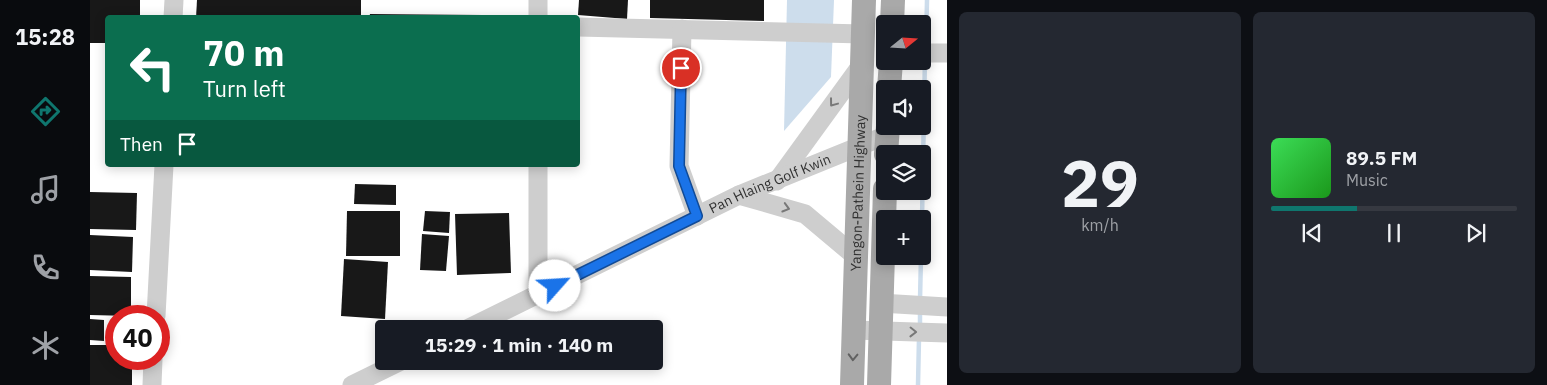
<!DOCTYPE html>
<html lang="en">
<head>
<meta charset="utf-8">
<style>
  :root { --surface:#171b24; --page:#242831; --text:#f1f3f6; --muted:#9ea1a6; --line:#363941; --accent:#0f766e }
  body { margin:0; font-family:"IBM Plex Sans",sans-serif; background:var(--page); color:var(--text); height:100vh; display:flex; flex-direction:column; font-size:19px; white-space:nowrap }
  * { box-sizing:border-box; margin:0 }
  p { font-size:16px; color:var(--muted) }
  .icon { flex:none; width:28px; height:28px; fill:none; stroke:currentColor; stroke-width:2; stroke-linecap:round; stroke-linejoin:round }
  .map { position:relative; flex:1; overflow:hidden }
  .panel { display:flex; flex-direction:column; gap:12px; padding:12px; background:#0d0f14; width:600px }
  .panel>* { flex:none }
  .hud { position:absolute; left:15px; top:15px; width:475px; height:152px; border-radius:5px; box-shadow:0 2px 12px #0003; background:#0b6e4f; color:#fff; overflow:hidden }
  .needle { width:32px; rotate:72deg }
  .buttons { position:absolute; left:786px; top:15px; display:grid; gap:10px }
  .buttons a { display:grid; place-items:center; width:55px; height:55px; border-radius:5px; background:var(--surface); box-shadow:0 2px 12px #0003; font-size:25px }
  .speed { position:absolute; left:15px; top:305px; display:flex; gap:10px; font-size:25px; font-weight:700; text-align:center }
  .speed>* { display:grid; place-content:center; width:65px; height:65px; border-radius:50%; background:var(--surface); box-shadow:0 2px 12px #0003; line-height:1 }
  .speed .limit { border:8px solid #d22; background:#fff; color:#111 }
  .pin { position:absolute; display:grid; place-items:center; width:42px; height:42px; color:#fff; margin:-21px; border:2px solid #fff; border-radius:50%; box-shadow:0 1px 5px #0007 }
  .me { position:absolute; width:55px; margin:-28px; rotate:64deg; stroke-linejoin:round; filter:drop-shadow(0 0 4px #0008) }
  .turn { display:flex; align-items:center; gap:18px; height:105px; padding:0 15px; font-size:22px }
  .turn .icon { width:65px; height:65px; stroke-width:2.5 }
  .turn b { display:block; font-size:35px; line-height:42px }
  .then { display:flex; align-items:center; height:48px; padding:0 15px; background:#0003; gap:10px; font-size:19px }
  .panel .tile { flex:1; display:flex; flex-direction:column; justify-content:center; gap:8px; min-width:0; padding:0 18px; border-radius:8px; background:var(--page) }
  .panel .dial { align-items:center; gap:0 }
  .dial b { font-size:65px; line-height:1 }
  .song { display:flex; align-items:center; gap:15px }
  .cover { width:60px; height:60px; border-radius:8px; background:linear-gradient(135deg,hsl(130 70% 55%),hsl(120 70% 35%)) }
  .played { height:5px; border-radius:2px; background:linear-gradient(90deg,var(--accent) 35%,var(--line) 35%) }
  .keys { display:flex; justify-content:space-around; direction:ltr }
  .panel .tiles { flex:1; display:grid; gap:12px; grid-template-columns:repeat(2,1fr) }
  .trip { position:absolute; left:285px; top:320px; width:288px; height:50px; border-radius:5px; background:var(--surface); box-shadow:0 2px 12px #0003; font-weight:700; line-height:50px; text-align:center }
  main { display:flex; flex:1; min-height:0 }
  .dock { display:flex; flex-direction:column; width:90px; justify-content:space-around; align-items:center; background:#090b0e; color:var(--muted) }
  .dock .icon { width:35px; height:35px }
  .dock .active { color:var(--accent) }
  .dock b { font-size:22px; color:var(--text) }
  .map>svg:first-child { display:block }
  .water { fill:#cdddec }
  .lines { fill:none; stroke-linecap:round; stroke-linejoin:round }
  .stream { stroke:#cdddec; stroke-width:4.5 }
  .building { fill:#181818 }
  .minor { stroke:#cecece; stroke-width:19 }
  .major { stroke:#a9a9a9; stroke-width:24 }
  .oneway { stroke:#787878 }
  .oneway2 { stroke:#616161 }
  .route-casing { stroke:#114b97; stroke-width:12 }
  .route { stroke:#1a73e8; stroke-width:9 }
  .labels { text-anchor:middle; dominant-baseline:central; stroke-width:5; stroke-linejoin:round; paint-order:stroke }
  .street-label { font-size:14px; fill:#313131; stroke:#fff }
</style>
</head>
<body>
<main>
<nav class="dock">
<b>15:28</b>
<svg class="icon active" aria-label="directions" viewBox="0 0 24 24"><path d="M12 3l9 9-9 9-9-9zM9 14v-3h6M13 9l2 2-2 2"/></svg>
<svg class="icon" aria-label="music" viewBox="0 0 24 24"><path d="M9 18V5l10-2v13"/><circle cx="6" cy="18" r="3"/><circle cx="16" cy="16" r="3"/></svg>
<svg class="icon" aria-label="phone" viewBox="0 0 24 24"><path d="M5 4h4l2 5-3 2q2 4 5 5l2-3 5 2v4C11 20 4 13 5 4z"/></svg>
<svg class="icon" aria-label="climate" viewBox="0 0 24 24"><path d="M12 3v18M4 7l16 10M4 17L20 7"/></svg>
</nav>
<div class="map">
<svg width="857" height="385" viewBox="0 0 857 385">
  <rect width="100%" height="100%" fill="#fff"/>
  <path class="water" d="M697,0H744L741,77L694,131Z"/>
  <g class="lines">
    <g class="stream">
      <path d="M836,49L837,0"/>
      <path d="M832,219L835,56"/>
      <path d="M830,300L831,256"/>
      <path d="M830,327V310"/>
      <path d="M828,385L829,338"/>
    </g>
  </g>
  <g class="building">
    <path d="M0,0H50V18H18V43H0Z"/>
    <path d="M107,0H271V18H106Z"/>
    <path d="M489,0H538L537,19L488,15Z"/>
    <path d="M560,0H674V21L560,18Z"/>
    <path d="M280,14L392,15V18H279Z"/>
    <path d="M265,184L306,185V205L264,204Z"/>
    <path d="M0,192L47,193L46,230L0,229Z"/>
    <path d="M257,211H310V256H256Z"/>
    <path d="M335,211L360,212L359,233L333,231Z"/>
    <path d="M419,213L421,273L367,275L365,214Z"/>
    <path d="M332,234L359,236L356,271L330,270Z"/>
    <path d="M0,235L43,237L42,272L0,270Z"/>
    <path d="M254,259L298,262L295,319L251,316Z"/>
    <path d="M0,276L41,277V316L0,315Z"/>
    <path d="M0,319L14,320V341L0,340Z"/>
    <path d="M0,345H26V359H42V385H0Z"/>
  </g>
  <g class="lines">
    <g class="minor">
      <path d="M83,18L84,0"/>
      <path d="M448,18V0"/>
      <path d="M488,27L773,34"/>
      <path d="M592,29L589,166L607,216"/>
      <path d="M832,53H857"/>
      <path d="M687,181L772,64"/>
      <path d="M649,195L715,214L765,256"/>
      <path d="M448,294V165"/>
      <path d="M790,303L857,307"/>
      <path d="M66,316L74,165"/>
      <path id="s1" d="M377,329L649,195L797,135"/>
      <path d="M763,330L857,333"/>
      <path d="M62,385L63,359"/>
      <path d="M262,385L311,361"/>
    </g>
    <g class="major">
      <path d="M802,24L803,0"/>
      <path d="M799,89L801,61"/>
      <path d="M796,154L798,126"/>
      <path id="s2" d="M762,385L774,0"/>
      <path d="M789,385L795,189"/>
    </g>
  </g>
  <defs><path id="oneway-chevron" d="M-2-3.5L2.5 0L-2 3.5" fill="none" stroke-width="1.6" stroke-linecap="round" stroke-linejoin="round" transform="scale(1.25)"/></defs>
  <g class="oneway">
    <use href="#oneway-chevron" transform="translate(743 103) rotate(127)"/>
    <use href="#oneway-chevron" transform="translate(696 208) rotate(16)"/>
    <use href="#oneway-chevron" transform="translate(823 332) rotate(1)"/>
  </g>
  <use class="oneway2" href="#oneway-chevron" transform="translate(763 357) rotate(92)"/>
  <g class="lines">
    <defs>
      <path id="route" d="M465,286L607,216L589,166L591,68"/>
    </defs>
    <use href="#route" class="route-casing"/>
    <use href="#route" class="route"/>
  </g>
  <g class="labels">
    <g class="street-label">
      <text stroke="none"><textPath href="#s1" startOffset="336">Pan Hlaing Golf Kwin</textPath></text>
      <text stroke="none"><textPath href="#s2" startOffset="192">Yangon-Pathein Highway</textPath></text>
    </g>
  </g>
</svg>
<div class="buttons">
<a><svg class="needle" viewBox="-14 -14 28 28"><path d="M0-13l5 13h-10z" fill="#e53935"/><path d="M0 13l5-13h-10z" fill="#9ea1a6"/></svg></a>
<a><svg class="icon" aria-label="sound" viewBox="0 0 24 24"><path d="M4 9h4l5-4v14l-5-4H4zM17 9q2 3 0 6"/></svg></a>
<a><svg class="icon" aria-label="layers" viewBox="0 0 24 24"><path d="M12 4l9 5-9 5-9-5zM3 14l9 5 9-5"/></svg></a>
<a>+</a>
</div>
<div class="speed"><div class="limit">40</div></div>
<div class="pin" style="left:591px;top:68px;background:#d93025"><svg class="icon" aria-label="arrive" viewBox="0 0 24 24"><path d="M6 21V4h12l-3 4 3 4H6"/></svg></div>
<svg class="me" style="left:465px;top:286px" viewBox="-20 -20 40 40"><circle r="19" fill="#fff"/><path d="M0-13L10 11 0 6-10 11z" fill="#1a73e8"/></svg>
<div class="trip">15:29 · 1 min · 140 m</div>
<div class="hud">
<div class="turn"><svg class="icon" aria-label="left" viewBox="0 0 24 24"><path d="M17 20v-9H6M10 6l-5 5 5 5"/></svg><div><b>70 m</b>Turn left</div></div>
<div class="then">Then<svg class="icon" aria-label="arrive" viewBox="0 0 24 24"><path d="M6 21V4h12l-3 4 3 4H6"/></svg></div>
</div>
</div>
<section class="panel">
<div class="tiles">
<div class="tile dial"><b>29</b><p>km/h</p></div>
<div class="tile">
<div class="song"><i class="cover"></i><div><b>89.5 FM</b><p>Music</p></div></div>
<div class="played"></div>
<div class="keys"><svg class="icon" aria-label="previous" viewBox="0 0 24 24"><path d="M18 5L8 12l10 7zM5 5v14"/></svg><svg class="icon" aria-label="pause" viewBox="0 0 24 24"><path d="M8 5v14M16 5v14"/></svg><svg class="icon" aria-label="next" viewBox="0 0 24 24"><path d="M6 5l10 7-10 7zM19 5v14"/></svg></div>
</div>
</div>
</section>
</main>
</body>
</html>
